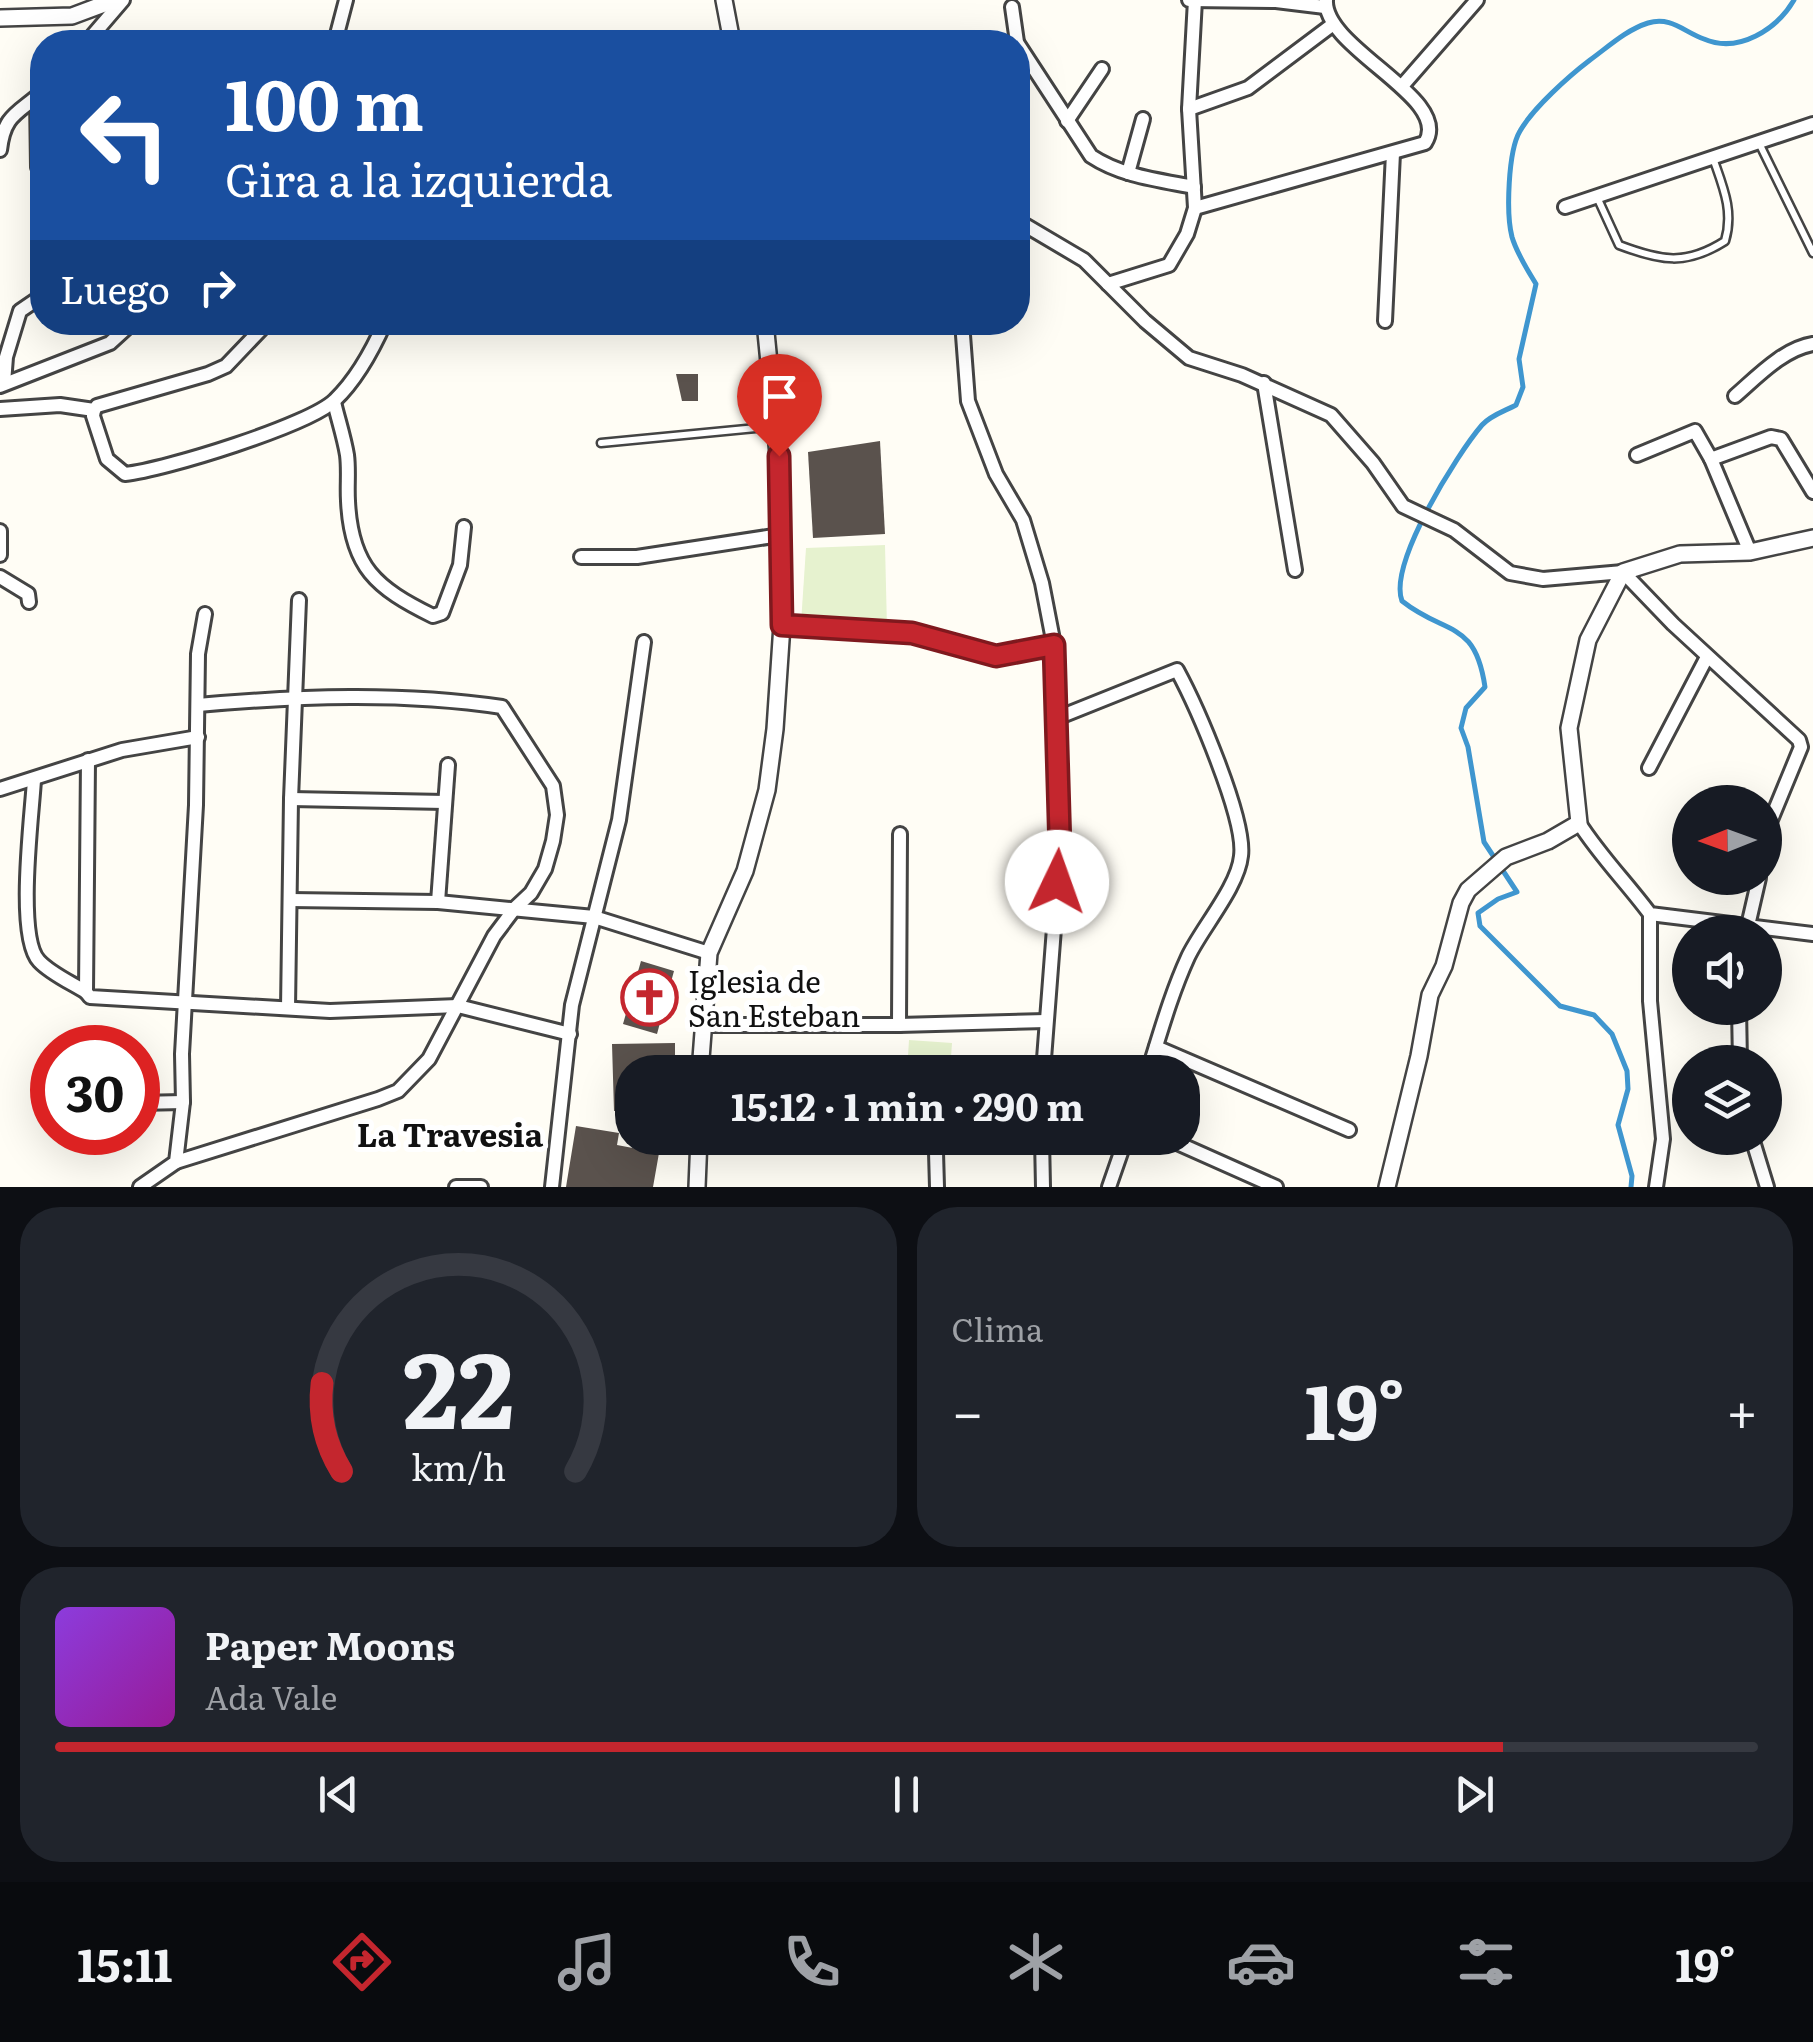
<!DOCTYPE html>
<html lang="es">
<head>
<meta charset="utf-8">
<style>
  :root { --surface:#171b24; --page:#20242c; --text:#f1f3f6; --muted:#9ea1a6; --line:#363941; --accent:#c4262e }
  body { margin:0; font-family:Literata,serif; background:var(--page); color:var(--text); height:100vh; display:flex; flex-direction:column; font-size:38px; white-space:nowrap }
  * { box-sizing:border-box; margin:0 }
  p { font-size:32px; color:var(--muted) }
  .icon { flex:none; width:55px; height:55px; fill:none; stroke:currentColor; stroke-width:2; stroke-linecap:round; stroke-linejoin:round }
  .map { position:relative; height:1187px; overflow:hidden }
  .panel { display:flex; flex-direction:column; gap:20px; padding:20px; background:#0d0f14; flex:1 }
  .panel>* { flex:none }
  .banner { position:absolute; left:30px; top:30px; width:1000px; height:305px; border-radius:40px; box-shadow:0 10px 40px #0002; background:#1a4fa0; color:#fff; overflow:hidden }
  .needle { width:65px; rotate:269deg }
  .controls { position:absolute; left:1672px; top:785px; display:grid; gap:20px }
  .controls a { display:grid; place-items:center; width:110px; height:110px; border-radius:50%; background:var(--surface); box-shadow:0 10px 40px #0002; font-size:50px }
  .speed { position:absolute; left:30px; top:1025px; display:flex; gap:20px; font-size:50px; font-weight:700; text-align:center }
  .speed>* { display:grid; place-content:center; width:130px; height:130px; border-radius:50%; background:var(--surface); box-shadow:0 10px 40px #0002; line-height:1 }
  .speed .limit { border:15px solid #d22; background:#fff; color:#111 }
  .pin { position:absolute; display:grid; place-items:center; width:85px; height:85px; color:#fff; margin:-102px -42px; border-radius:50% 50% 50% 0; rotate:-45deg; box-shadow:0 0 10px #0007 }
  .pin .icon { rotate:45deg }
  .me { position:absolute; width:110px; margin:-55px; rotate:3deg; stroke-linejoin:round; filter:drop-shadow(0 0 8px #0008) }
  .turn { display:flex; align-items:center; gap:35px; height:210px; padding:0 30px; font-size:45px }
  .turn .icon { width:130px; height:130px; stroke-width:2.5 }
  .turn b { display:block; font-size:70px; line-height:85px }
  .then { display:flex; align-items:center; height:95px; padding:0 30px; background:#0003; gap:20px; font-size:38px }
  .big { font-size:75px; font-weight:700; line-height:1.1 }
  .panel .widget { flex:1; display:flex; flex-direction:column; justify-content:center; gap:15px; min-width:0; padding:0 35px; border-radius:40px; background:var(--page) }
  .panel .dial { align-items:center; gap:0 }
  .dial svg { height:260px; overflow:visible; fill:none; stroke:var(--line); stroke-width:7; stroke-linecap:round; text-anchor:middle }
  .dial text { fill:var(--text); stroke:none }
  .song { display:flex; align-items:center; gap:30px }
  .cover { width:120px; height:120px; border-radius:15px; background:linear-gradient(135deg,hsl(270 70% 55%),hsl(300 70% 35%)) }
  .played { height:10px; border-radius:5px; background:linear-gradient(90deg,var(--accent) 85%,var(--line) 85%) }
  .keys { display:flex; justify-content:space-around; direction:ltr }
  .heat { display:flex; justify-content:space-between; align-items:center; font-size:55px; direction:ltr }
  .panel .tiles { flex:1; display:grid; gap:20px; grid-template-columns:1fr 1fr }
  .widget:last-child { grid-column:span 2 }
  .trip { position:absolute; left:615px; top:1055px; width:585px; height:100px; border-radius:40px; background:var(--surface); box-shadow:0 10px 40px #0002; font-weight:700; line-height:100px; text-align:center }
  .dock { display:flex; height:160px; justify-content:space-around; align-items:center; background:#090b0e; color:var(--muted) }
  .dock .icon { width:70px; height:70px }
  .dock .on { color:var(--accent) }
  .dock b { font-size:45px; color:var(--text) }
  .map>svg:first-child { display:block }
  .pitch { fill:#e6f2cf }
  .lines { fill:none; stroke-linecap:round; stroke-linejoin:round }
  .stream { stroke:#3f96cf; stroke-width:5 }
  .building { fill:#5a524d }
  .service-casing { stroke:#444; stroke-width:11 }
  .minor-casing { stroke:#444; stroke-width:18 }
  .tertiary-casing { stroke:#444; stroke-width:20 }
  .service { stroke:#fff; stroke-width:6 }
  .minor { stroke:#fff; stroke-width:12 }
  .tertiary { stroke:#fff; stroke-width:15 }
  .route-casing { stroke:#7f191e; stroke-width:25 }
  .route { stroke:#c4262e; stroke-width:18 }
  .labels { text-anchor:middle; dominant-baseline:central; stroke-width:10; stroke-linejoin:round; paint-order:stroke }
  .poi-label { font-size:30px; fill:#111; stroke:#fff; text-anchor:start }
  .neighbourhood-label { font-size:32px; font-weight:bold; fill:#111; stroke:#fff }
</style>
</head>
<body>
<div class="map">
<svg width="1813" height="1187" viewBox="0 0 1813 1187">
  <rect width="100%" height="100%" fill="#fffdf5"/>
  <g class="pitch">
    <path d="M885,545L887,628L801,623L806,548Z"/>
    <path d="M909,1040L952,1043L950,1072H907Z"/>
  </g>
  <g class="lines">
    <path class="stream" d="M1631,1187L1632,1176L1618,1125L1628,1089L1627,1071L1612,1034L1594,1015L1560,1006L1480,926L1478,913L1498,899L1517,892L1484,842L1468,747L1461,728L1466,708L1485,687C1475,619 1446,636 1402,601C1388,564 1457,454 1482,425C1491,415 1505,411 1516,405L1523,387L1519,359L1536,284C1527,269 1517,254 1512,237C1506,214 1508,151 1520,131C1533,108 1569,76 1590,60C1608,47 1626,30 1648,23C1671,16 1684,32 1704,39C1739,54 1777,29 1794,0"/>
  </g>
  <g class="building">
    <path d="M676,374H698V401H682Z"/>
    <path d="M880,441L885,534L813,538L808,452Z"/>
    <path d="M641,961L674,971L657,1034L623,1024Z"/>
    <path d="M675,1043V1072H632V1111H614L612,1044Z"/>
    <path d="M576,1126L619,1133L617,1145L659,1153L653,1187H566Z"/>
  </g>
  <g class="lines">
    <defs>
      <g id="service">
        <path d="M1759,143L1813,253"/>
        <path d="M1597,197L1619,245C1661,261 1686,266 1725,241C1734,211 1723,187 1713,158"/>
        <path d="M601,443L776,426"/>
      </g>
      <g id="minor">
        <path d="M1189,0L1276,1L1325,7"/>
        <path d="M1012,7L1017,42"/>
        <path d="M87,42L123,0"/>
        <path d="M335,42L346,0"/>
        <path d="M462,42L463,40"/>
        <path d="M1018,44L1091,156C1121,176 1158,180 1194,187"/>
        <path d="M1402,86L1477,0"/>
        <path d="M37,97L38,167L42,175"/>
        <path d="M1189,109L1248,88L1332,25"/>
        <path d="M1067,121L1102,69"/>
        <path d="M0,150C4,115 17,114 41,93"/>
        <path d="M1128,173L1143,119"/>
        <path d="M1565,207L1813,124"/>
        <path d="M1195,208L1425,143C1454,98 1323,49 1326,0"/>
        <path d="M1018,221L1084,260L1145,321L1189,358L1242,375L1331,415L1373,463L1403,506L1454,530L1510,573L1543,579L1623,572L1673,624L1799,740L1801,747L1768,827L1765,843"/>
        <path d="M1108,284L1169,265L1187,234L1195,208L1189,109L1195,0"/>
        <path d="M1385,321L1393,153"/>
        <path d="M962,322L968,401L996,474L1023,520L1042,583L1054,645L1060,850L1043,1072"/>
        <path d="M4,383L6,357L20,311L42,296"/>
        <path d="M1264,383L1295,570"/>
        <path d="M0,386L110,343L133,322"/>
        <path d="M1735,396C1757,377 1783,349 1813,344"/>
        <path d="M334,402C338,419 344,437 347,455C349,470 347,486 348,501C351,567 376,588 433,616L442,613L460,565L464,527"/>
        <path d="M0,409L60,405L94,410L97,406L208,374L226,366L268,322"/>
        <path d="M94,410L93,416L107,459L125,474C164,470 310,425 335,400C357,379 373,349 385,322"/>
        <path d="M1637,455L1695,431L1711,459L1771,437L1781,439L1813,492"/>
        <path d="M1711,459L1750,552"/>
        <path d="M0,531V555"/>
        <path d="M581,557H637L780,535"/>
        <path d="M0,577L28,594L29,602"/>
        <path d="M782,625L912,633L996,656L1054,645"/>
        <path d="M1057,718L1177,670C1196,705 1246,819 1241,856C1238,887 1201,929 1188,957C1171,994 1160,1034 1148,1072"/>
        <path d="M88,760L86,992L90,997L330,1011L458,1006L570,1034"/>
        <path d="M1649,768L1707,657"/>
        <path d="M34,780C32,815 16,937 39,961C51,974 72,983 86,992"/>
        <path d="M0,789L122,750L198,737"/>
        <path d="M291,799L445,802"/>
        <path d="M1579,823C1600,856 1627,883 1650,914L1813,934"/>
        <path d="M290,900L438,902L594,917L709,953"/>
        <path d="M438,902L448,765"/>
        <path d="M1650,914V1001L1663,1139L1656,1187"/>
        <path d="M1747,930L1759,878"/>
        <path d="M288,1008L291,799L299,600"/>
        <path d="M1739,1008L1740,1062"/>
        <path d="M702,1025H899L1046,1021"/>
        <path d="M899,1025L900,834"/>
        <path d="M1156,1047L1349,1130"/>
        <path d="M138,1103L183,1102"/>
        <path d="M1042,1138L1043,1187"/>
        <path d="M1166,1138L1276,1187"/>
        <path d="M1752,1138L1767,1187"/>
        <path d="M936,1152L937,1187"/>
        <path d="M176,1162L378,1099L398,1091L429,1059L494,936L515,908L531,893L545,869L553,841L557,815L553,786L502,707C402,692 299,696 198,705"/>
        <path d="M140,1187L176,1162L183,1102L182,1054L196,805L198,654L205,614"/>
        <path d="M456,1187H481"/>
        <path d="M552,1187L572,1005L619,820L644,642"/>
        <path d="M1109,1187L1126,1138"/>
      </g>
      <g id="tertiary">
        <path d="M724,0L732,42"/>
        <path d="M0,18L72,16L115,0"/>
        <path d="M700,1072L709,953L745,871L767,790L775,729L782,625L781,485L765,322"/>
        <path d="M697,1187L699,1138"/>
        <path d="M1387,1187L1419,1056L1430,995L1444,966L1461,903L1468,890L1506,857L1548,841L1579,823L1569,728L1588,640L1623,572L1680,554L1750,552L1813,538"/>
      </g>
    </defs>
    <use href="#service" class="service-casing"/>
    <use href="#minor" class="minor-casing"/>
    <use href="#tertiary" class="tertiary-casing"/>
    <use href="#service" class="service"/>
    <use href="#minor" class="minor"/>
    <use href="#tertiary" class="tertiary"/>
  </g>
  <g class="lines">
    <defs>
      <path id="route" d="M779,456L782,625L912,633L996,656L1054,645L1060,850L1057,882"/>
    </defs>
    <use href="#route" class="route-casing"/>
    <use href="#route" class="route"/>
  </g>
  <defs>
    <symbol id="church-ring" viewBox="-11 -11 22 22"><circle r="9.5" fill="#fff" stroke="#c4262e" stroke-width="1.5"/><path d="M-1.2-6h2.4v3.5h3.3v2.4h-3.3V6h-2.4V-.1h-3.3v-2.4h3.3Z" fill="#c4262e"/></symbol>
  </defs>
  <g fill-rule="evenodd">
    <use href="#church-ring" x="618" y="966" width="63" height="63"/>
  </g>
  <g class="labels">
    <g class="poi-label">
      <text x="688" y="980">Iglesia de<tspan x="688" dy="34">San Esteban</tspan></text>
    </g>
    <g class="neighbourhood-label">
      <text x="450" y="1133">La Travesia</text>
    </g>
  </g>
</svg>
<div class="controls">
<a><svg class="needle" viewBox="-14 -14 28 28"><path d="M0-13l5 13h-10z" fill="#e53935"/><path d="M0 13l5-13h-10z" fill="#9ea1a6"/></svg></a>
<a><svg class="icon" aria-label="sound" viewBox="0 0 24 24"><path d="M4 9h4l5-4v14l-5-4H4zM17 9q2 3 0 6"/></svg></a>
<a><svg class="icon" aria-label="layers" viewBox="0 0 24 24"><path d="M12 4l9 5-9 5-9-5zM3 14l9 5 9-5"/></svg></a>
</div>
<div class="speed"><div class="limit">30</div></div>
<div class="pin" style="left:779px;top:456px;background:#d93025"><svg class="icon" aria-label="arrive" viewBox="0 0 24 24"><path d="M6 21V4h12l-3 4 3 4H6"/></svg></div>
<svg class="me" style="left:1057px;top:882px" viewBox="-20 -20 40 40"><circle r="19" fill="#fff"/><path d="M0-13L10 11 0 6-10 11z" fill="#c4262e"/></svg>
<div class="trip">15:12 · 1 min · 290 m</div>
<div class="banner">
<div class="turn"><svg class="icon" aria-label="left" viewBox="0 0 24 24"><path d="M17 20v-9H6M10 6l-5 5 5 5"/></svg><div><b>100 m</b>Gira a la izquierda</div></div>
<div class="then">Luego<svg class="icon" aria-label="right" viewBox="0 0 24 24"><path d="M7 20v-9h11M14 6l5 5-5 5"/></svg></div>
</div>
</div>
<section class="panel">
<div class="tiles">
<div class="widget dial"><svg viewBox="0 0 100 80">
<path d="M14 69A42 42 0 1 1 86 69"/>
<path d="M14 69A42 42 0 0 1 8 42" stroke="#c4262e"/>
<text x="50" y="56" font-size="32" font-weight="700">22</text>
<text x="50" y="72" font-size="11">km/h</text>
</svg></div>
<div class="widget"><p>Clima</p>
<div class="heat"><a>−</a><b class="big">19°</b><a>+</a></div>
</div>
<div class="widget">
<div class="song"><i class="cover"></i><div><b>Paper Moons</b><p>Ada Vale</p></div></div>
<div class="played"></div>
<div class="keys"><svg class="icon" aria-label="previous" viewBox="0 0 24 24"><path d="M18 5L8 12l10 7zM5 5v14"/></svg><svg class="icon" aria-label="pause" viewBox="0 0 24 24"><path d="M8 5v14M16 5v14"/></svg><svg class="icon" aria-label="next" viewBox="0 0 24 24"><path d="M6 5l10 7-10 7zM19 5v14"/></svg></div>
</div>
</div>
</section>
<nav class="dock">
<b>15:11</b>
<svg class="icon on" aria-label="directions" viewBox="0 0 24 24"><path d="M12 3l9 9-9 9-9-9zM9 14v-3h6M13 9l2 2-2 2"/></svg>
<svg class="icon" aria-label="music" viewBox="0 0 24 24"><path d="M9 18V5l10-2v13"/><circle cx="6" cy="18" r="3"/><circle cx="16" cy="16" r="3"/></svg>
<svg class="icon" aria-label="phone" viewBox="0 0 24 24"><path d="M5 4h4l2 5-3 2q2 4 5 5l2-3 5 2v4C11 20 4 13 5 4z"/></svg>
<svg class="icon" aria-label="climate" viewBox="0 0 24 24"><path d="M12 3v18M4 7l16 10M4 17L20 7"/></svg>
<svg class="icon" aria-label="car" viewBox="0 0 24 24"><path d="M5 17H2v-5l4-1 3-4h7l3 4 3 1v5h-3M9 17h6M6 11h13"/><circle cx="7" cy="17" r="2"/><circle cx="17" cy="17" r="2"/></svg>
<svg class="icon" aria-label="filters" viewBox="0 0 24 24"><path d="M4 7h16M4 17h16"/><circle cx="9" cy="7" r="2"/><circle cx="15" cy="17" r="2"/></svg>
<b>19°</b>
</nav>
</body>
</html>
